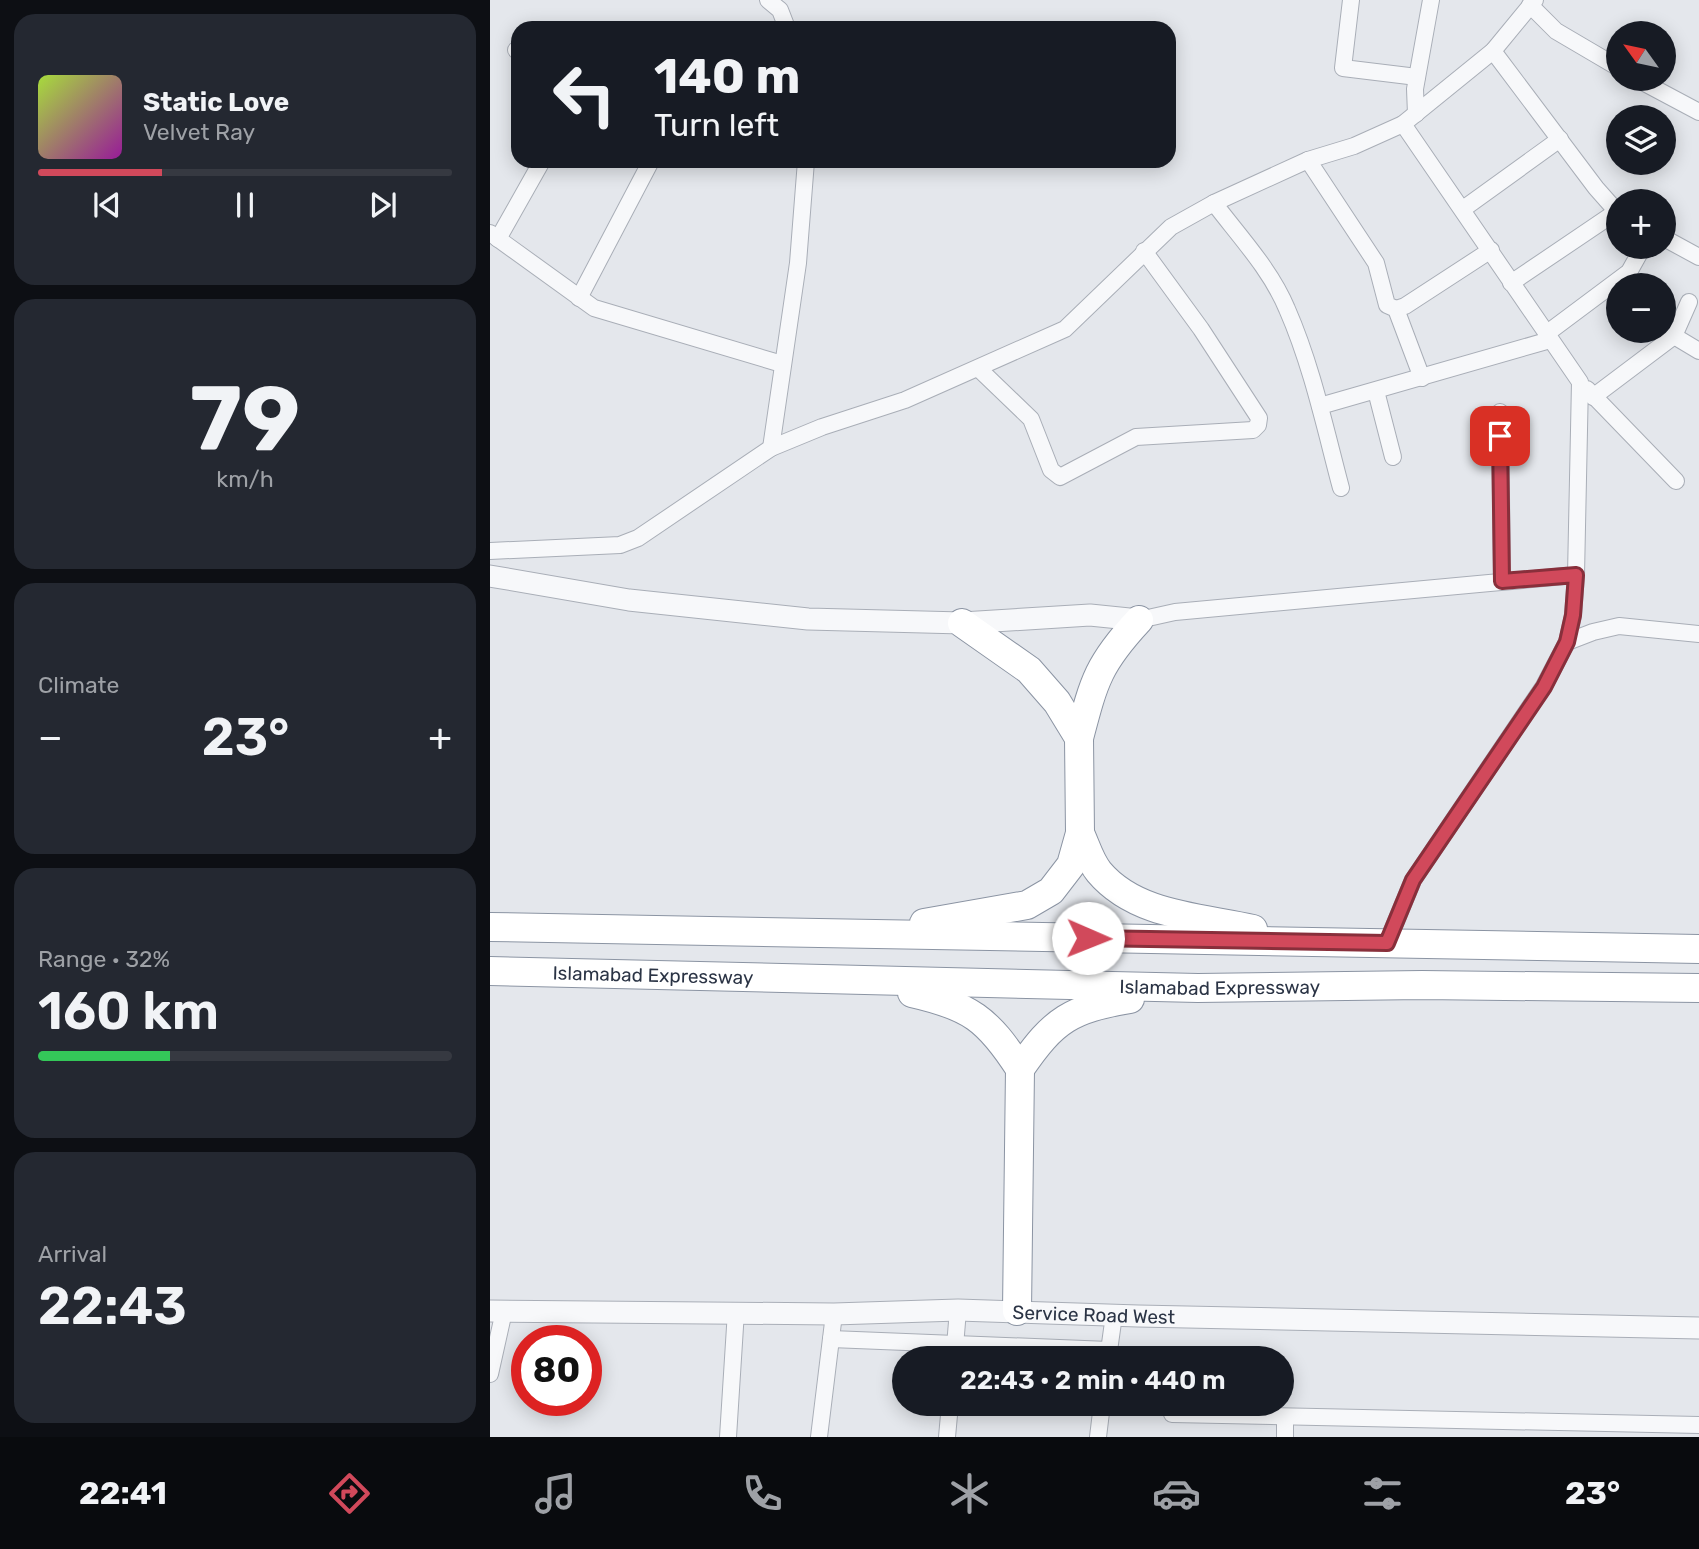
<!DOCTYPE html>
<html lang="en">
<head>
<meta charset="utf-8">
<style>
  :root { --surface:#171b24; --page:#242831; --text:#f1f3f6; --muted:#9ea1a6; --line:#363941; --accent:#d1495b }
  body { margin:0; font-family:Rubik,sans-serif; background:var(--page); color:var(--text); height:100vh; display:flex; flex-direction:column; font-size:26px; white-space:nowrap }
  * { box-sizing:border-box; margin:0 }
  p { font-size:23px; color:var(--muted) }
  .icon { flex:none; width:38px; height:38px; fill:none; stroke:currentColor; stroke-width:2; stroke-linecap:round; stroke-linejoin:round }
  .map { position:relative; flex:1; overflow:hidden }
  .panel { display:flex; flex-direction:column; gap:14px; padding:14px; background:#0d0f14; width:490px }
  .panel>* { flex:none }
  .top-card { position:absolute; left:21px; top:21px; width:665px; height:147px; border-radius:21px; box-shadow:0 4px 18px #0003; background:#171b24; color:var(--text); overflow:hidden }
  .needle { width:46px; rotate:303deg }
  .tools { position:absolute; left:1116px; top:21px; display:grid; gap:14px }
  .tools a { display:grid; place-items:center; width:70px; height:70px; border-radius:50%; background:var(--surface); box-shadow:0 4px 18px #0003; font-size:35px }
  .speed { position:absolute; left:21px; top:1325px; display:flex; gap:14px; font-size:35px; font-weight:700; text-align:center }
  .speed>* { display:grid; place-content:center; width:91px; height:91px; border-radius:50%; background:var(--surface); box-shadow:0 4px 18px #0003; line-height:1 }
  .speed .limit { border:10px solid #d22; background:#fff; color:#111 }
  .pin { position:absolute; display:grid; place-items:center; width:60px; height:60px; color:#fff; margin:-30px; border-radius:14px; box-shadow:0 4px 10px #0006 }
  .me { position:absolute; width:77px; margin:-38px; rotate:91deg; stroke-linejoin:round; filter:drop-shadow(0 0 5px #0008) }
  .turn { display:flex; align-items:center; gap:24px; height:147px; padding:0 28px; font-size:32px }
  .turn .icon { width:91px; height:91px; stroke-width:2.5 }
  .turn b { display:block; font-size:49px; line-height:60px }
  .big { font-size:52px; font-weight:600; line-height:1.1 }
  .panel .tile { flex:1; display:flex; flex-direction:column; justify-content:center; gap:10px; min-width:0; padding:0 24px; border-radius:21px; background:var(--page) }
  .panel .dial { align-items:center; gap:0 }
  .dial b { font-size:91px; line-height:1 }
  .song { display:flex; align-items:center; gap:21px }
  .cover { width:84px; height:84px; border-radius:10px; background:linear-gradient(135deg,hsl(80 70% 55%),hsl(300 70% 35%)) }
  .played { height:7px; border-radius:4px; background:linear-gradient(90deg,var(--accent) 30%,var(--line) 30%) }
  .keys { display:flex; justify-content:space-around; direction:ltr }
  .heat { display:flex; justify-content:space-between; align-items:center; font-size:38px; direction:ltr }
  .charge { height:10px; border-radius:5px; background:linear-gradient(90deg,#34c759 32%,var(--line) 0) }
  .trip { position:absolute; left:402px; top:1346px; width:402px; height:70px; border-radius:35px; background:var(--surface); box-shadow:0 4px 18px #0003; font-weight:600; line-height:70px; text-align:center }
  .menu { display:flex; height:112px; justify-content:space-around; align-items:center; background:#090b0e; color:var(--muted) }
  .menu .icon { width:49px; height:49px }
  .menu .on { color:var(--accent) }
  .menu b { font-size:32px; color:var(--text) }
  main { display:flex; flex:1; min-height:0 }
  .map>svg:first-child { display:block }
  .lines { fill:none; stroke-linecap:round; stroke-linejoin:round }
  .minor-casing { stroke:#a9aeb7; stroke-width:18 }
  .tertiary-casing { stroke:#a9aeb7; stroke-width:23 }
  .trunk-casing { stroke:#8b94a3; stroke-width:30 }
  .minor { stroke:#f7f8fa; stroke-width:16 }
  .tertiary { stroke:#f7f8fa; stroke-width:21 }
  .trunk { stroke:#fff; stroke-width:28 }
  .route-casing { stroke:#882f3b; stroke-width:18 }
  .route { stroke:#d1495b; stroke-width:12 }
  .labels { text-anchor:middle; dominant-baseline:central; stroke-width:5; stroke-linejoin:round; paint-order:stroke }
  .street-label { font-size:19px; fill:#2b3445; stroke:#f4f6f9 }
</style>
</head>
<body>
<main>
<section class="panel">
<div class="tile">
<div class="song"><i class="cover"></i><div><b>Static Love</b><p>Velvet Ray</p></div></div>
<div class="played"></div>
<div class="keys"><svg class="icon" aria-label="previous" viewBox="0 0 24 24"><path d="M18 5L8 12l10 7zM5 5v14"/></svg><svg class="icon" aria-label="pause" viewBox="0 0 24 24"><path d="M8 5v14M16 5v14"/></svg><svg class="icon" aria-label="next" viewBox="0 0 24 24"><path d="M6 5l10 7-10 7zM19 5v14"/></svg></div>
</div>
<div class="tile dial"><b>79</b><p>km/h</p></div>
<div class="tile"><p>Climate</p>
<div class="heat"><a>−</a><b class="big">23°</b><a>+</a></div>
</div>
<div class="tile"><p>Range · 32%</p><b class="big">160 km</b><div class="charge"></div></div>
<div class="tile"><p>Arrival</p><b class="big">22:43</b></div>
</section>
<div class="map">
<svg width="1209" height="1437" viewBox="0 0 1209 1437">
  <rect width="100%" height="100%" fill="#e4e7ec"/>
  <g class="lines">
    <defs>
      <g id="minor">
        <path d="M278,0L290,10L297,28"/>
        <path d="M861,0L853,68L927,77"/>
        <path d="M1040,5L1066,31L1129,68"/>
        <path d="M26,50L28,52"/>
        <path d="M1003,51L1106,188L1129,214"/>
        <path d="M1147,79L1209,112"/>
        <path d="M926,114L925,89L941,0"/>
        <path d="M818,160L886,263L897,305L906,309L932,378"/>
        <path d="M724,203C749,236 781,270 797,309C822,366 835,428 851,488"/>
        <path d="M973,209L1070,139"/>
        <path d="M0,233L104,308L292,364"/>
        <path d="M1174,238L1209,257"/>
        <path d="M8,239L52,161"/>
        <path d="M1021,283L1126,212"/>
        <path d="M89,298L161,161"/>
        <path d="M906,309L915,306L1001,250"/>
        <path d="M1056,334L1139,272L1153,247"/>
        <path d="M1184,336L1209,351"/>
        <path d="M489,369L541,419L561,470L570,477L646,437L763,430L768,425L769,418L711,329L654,251"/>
        <path d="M1097,389L1186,481"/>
        <path d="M886,391L903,457"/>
        <path d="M1103,397L1184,336L1199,302"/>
        <path d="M830,406L1060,340"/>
        <path d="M1010,412L1012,581"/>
        <path d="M281,448L308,263L316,161"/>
        <path d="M0,551L130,545L148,538L281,448L332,427L415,400L575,329L681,227L724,203L818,160L864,146L913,124L1003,51L1045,0"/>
        <path d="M649,620L685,612L1086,575"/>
        <path d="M1077,642L1103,632L1129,626L1209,634"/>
        <path d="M897,943L923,880L1054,686L1077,642L1083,616L1086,575L1090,382L913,124"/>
        <path d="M341,1339L619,1350"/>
        <path d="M464,1358L468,1310"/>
        <path d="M618,1358L624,1315"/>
        <path d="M0,1374L14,1311"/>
        <path d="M682,1414L1209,1425"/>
        <path d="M238,1437L246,1311"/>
        <path d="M329,1437L344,1314"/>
        <path d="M457,1437L460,1404"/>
        <path d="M608,1437L612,1404"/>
        <path d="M795,1437V1417"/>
      </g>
      <g id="tertiary">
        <path d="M0,576L139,600L318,619L472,623L600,615L649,620"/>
        <path id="s1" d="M0,1311L344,1314L468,1310L648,1316L1209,1328"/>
      </g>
      <g id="trunk">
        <path d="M589,738C604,681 608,664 649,620"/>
        <path d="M590,833C596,846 600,861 609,872C646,916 711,917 763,929"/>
        <path d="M434,923L537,905L561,891L581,865L590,833L589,738L567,702L539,670L472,623"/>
        <path d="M0,927L1209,949"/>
        <path id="s2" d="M0,971L708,988L932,985L1209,988"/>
        <path d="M422,993C480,1006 498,1019 530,1069L527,1311"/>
        <path d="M530,1069C564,1019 581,1009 640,999"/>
      </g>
    </defs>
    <use href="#minor" class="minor-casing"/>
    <use href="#tertiary" class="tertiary-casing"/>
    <use href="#trunk" class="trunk-casing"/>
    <use href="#minor" class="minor"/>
    <use href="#tertiary" class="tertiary"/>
    <use href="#trunk" class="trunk"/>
  </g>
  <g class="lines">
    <defs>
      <path id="route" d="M598,938L897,943L923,880L1054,687L1077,642L1083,615L1086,575L1012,581L1010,436"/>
    </defs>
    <use href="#route" class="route-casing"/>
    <use href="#route" class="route"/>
  </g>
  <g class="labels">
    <g class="street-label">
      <text stroke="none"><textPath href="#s2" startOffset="163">Islamabad Expressway</textPath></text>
      <text stroke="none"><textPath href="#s2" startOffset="730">Islamabad Expressway</textPath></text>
      <text stroke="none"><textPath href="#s1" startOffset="604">Service Road West</textPath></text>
    </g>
  </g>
</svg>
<div class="tools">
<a><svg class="needle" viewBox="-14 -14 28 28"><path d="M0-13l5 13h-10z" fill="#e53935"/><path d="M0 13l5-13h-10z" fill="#9ea1a6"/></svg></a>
<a><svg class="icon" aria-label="layers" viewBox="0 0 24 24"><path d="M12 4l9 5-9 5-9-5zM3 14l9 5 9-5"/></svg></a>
<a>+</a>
<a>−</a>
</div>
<div class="speed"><div class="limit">80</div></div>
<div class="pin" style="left:1010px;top:436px;background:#d93025"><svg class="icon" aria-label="arrive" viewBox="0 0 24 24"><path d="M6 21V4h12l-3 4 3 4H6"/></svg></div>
<svg class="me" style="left:598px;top:938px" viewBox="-20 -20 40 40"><circle r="19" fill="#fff"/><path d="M0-13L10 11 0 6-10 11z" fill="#d1495b"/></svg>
<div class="trip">22:43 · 2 min · 440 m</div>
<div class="top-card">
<div class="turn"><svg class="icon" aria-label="left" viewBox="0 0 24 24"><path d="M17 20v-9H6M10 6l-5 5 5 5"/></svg><div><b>140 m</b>Turn left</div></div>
</div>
</div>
</main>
<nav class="menu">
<b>22:41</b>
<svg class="icon on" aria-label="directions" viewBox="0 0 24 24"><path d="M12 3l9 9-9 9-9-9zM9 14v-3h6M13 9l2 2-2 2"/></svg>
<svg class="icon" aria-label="music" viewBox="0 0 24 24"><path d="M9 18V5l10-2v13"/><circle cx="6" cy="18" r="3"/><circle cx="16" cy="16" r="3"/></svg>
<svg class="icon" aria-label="phone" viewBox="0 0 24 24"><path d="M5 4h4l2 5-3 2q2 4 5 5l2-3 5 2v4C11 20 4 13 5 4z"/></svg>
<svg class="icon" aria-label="climate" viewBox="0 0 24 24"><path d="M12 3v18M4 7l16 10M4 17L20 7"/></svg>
<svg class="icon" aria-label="car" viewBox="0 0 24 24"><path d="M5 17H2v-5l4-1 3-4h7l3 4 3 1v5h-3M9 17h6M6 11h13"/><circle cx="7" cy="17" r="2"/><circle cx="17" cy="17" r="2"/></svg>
<svg class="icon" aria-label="filters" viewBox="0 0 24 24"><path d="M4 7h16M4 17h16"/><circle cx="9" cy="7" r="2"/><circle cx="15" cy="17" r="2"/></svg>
<b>23°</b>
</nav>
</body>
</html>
